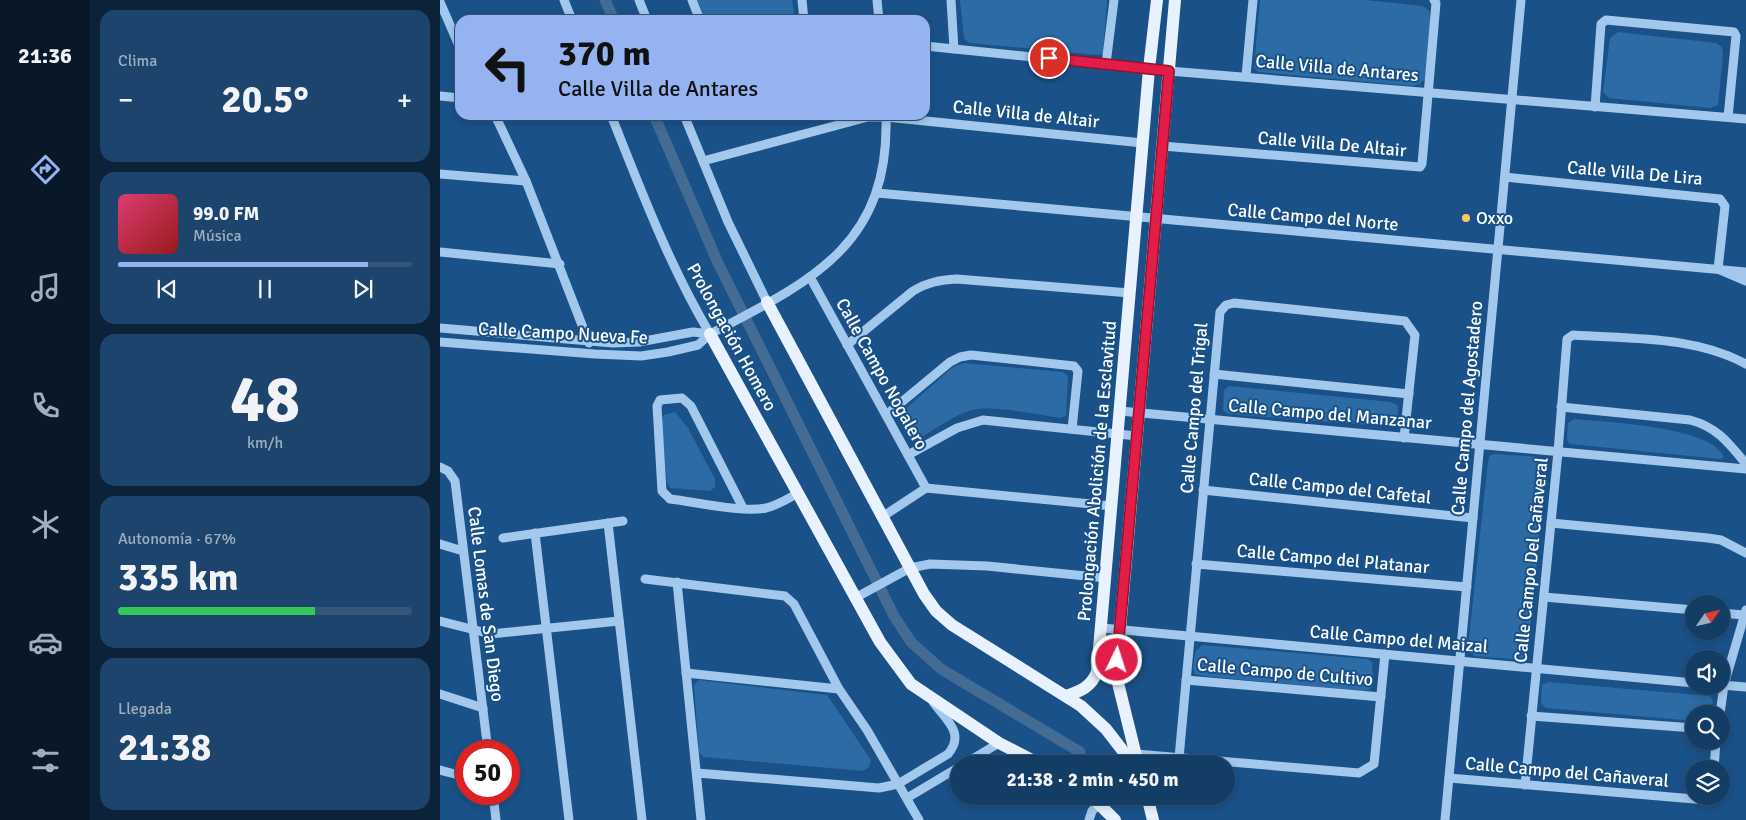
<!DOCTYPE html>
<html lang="es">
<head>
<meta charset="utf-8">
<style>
  :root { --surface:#143d66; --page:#1d446c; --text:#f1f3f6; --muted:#9daebf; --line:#33567a; --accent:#95b2f1 }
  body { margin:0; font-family:Signika,sans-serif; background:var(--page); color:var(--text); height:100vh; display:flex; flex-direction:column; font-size:19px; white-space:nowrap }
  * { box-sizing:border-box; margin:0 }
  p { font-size:16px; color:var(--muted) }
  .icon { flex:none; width:28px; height:28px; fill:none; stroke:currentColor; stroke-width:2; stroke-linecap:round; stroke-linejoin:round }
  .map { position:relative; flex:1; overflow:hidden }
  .details { display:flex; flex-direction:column; gap:10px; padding:10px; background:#0b2238; width:350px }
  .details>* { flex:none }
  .guide { position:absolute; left:15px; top:15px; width:475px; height:105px; border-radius:15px; box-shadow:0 2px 8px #0003,0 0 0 1px var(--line); background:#95b2f1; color:#111; overflow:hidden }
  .needle { width:32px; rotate:56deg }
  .buttons { position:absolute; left:1245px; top:595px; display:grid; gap:10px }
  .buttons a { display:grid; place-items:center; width:45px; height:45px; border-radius:50%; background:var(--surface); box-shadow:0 2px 8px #0003,0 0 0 1px var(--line); font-size:25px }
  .speed { position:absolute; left:15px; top:740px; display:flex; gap:10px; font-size:25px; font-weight:700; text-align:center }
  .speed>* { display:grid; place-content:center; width:65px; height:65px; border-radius:50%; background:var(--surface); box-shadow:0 2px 8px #0003,0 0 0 1px var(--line); line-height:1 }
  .speed .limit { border:8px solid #d22; background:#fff; color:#111 }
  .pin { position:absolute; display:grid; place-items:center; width:42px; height:42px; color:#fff; margin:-21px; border:2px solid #fff; border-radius:50%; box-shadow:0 1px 5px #0007 }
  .me { position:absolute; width:55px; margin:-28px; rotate:4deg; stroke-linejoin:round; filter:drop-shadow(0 0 4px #0008) }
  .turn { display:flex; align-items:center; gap:18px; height:105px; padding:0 20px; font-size:22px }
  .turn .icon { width:65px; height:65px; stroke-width:2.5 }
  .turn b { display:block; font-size:35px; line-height:42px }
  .big { font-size:38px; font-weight:700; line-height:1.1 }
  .details .widget { flex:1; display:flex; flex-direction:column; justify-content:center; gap:8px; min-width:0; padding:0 18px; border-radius:15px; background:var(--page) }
  .details .dial { align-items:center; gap:0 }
  .dial b { font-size:65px; line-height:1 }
  .song { display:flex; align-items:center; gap:15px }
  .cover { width:60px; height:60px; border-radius:8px; background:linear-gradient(135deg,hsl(340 70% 55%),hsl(0 70% 35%)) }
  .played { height:5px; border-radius:2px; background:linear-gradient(90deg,var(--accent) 85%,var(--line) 85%) }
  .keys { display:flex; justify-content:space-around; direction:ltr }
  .heat { display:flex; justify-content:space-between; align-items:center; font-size:28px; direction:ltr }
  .charge { height:8px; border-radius:4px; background:linear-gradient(90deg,#34c759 67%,var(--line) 0) }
  .trip { position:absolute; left:510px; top:755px; width:285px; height:50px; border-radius:25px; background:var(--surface); box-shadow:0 2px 8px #0003,0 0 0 1px var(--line); font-weight:700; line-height:50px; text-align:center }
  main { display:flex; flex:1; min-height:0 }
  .menu { display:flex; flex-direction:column; width:90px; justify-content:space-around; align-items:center; background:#081829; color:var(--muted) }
  .menu .icon { width:35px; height:35px }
  .menu .on { color:var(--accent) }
  .menu b { font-size:22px; color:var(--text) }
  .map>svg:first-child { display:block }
  .green { fill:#2c6ba6 }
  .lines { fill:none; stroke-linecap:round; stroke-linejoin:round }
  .canal { stroke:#436b93; stroke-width:11 }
  .minor { stroke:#a2c8ed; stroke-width:9 }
  .major { stroke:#e8f2ff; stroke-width:12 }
  .route-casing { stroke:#92132f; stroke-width:12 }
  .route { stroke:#e11d48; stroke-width:9 }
  .poi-dot { fill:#ffc65e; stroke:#1a5188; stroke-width:2 }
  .labels { text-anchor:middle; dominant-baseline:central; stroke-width:4; stroke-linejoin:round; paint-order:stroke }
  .street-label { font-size:18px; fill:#fff; stroke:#1a5188 }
  .poi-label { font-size:18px; fill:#fff; stroke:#1a5188; text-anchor:start }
</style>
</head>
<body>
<main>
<nav class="menu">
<b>21:36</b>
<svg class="icon on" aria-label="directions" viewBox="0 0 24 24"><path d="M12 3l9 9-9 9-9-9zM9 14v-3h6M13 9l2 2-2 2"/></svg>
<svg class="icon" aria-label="music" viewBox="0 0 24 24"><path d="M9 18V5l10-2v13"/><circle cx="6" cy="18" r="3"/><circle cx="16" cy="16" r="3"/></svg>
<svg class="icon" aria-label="phone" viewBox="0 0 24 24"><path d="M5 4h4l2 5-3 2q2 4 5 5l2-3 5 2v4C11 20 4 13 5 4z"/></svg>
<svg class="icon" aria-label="climate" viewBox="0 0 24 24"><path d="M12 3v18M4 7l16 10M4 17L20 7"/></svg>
<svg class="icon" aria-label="car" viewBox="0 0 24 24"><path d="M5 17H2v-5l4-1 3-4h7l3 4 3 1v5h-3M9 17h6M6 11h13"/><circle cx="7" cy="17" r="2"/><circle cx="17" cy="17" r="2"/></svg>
<svg class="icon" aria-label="filters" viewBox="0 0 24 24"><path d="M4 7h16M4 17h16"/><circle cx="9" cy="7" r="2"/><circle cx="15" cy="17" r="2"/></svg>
</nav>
<section class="details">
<div class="widget"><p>Clima</p>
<div class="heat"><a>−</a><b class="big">20.5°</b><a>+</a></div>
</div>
<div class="widget">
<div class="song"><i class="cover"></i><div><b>99.0 FM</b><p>Música</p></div></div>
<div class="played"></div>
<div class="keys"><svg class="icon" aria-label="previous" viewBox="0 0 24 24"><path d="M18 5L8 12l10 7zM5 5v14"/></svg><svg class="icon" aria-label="pause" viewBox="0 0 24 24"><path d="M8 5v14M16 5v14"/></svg><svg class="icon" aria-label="next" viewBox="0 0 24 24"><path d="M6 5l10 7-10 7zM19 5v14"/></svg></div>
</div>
<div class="widget dial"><b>48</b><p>km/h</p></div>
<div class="widget"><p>Autonomía · 67%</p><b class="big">335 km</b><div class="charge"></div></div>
<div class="widget"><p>Llegada</p><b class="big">21:38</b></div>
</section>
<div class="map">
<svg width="1306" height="820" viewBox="0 0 1306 820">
  <rect width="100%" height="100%" fill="#1a5188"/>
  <g class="green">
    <path d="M257,0H352L355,20H265Z"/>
    <path d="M520,0H667L663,54L658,55L529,43L524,38Z"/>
    <path d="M820,0H925L983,6L989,11L992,24L985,79L980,84L973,86L818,72L814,67Z"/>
    <path d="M1178,32L1276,43L1282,47L1283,55L1278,105L1270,108L1169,98L1163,92L1170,38Z"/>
    <path d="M524,363L623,372L628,376L626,415L622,418C598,415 555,405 533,410C513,415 493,431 475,441L470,440L459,417L463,411L513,367Z"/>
    <path d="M789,386L951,402L958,406V424L954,427L788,414L783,410L784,390Z"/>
    <path d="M235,412L248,428L275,479V487L270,491L230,488L227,482L221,421L224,415Z"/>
    <path d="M1134,419C1165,422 1271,426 1284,457L1280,459L1130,444L1127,440L1128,423Z"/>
    <path d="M1055,454L1101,457L1106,461L1088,654L1083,660L1034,656L1028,647L1048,461L1050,455Z"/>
    <path d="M762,645L927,659L932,662L933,686L929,690L922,691L763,676L755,674L753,668L755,652Z"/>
    <path d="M258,680L387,695L431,760L429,767L423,771L264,757L259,753L254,686Z"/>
    <path d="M1108,682L1270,696L1273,701L1271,714H1254V721L1106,708L1101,703L1102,685Z"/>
  </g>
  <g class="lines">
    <g class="canal">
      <path d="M165,0L174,20"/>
      <path d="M214,115L278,263L454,616L471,642L501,669L640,752"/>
    </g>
    <g class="minor">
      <path d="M124,0L132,20"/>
      <path d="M199,0L207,20"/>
      <path d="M252,0L260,20"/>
      <path d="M362,0L364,20"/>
      <path d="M437,0L439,20"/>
      <path d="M511,0L514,49"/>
      <path d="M0,2L20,48"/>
      <path d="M485,46L729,71L1306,119"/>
      <path d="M666,64L674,0"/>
      <path d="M806,76L813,0"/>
      <path d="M0,96L20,98"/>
      <path d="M1155,107L1161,24L1166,20L1294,32L1296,36L1288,117"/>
      <path d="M55,115L86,181L149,343"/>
      <path d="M171,115C201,190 229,265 270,334"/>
      <path d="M244,115L288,222L327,302"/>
      <path d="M722,146L980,167L982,164L996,3L994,0"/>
      <path d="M263,161L428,117H446L703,143"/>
      <path d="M0,174L86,181"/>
      <path d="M1065,177L1280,199L1285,206L1278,269L1306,281"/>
      <path d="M437,193L1306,272"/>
      <path d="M0,252L120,264"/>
      <path d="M370,277L486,488"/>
      <path d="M0,328L173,343L199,342L253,332L270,334"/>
      <path d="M0,342L155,354L201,356L228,352L258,345L270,334C372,281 450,245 446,115"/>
      <path d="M407,345L473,291C488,282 500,280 517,279L690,293"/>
      <path d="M774,374L969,394"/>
      <path d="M1121,407L1250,420C1277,427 1289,443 1306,464"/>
      <path d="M680,411L1306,469"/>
      <path d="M446,415L510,362L520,357L531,355L634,366L638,371L632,429"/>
      <path d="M468,455L517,428L543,420L697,436"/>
      <path d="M0,467L8,471L15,481L48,751"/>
      <path d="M763,490L1033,518"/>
      <path d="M303,508L251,406L242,398L220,400L217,406L222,491L230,499C256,502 303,513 326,508C338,505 348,499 358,493"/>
      <path d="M442,517L486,488L672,506"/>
      <path d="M168,523L202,820"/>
      <path d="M1111,523L1268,538L1281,540L1306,553"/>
      <path d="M95,533L129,820"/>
      <path d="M63,538L183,521"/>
      <path d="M0,544L23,551"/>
      <path d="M756,564L1027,587"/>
      <path d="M205,579L345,596L354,604L399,689L427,730L479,820"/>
      <path d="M237,582L261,820"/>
      <path d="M1104,597L1254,610"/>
      <path d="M415,598L470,568L490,564L547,566L666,578"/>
      <path d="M1281,613L1304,615"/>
      <path d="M0,621L51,634L179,621"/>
      <path d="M662,628L1254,683"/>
      <path d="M246,673L399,689"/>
      <path d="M746,680L941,697"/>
      <path d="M1281,685L1306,687"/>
      <path d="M0,694L43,708"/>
      <path d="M1280,714L1284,685L1306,610"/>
      <path d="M1091,716L1254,728"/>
      <path d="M696,754L919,773L934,764L945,654"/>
      <path d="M739,758L780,312L786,305L794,303L965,321L975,335L964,438"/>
      <path d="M524,764L559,743"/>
      <path d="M1274,769L1276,741"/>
      <path d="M0,770L26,777"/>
      <path d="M257,773L439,788L458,784L508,754C526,733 505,719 493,702"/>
      <path d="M1009,778L1266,800L1271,796"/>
      <path d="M1085,785L1118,452L1127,339L1133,335C1191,339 1254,336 1306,364"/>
      <path d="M53,794L56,820"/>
      <path d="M467,798L519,767"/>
      <path d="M649,820L652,811L660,803"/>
      <path d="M1005,820L1081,0"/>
    </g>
    <g class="major">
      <path d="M327,302L484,594L496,611L512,625L641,706L666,729L693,764"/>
      <path d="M270,334L440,642L471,684L559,743L600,764"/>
      <path d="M626,696C641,691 651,687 657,672L709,69L717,0"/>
      <path d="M698,764L676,675L735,0"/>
      <path d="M651,796L675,820"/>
      <path d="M707,796L713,820"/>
    </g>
  </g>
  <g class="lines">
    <defs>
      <path id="route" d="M609,58L729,71L677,660"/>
    </defs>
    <use href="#route" class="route-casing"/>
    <use href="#route" class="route"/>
  </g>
  <circle class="poi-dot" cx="1026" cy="218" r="5"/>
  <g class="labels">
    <g class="street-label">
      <text transform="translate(897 68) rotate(5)">Calle Villa de Antares</text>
      <text transform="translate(586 114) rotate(6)">Calle Villa de Altair</text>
      <text transform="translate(892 144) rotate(5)">Calle Villa De Altair</text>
      <text transform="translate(1195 173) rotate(5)">Calle Villa De Lira</text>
      <text transform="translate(873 217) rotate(5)">Calle Campo del Norte</text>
      <text transform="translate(123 333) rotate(3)">Calle Campo Nueva Fe</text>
      <text transform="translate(292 337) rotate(61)">Prolongación Homero</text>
      <text transform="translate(442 374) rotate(61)">Calle Campo Nogalero</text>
      <text transform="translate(754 408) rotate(-85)">Calle Campo del Trigal</text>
      <text transform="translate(1027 408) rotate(-85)">Calle Campo del Agostadero</text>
      <text transform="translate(890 414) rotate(5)">Calle Campo del Manzanar</text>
      <text transform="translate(657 471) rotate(-85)">Prolongación Abolición de la Esclavitud</text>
      <text transform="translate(900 488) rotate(6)">Calle Campo del Cafetal</text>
      <text transform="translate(893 559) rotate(5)">Calle Campo del Platanar</text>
      <text transform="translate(1091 560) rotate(-84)">Calle Campo Del Cañaveral</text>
      <text transform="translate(46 604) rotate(83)">Calle Lomas de San Diego</text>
      <text transform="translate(959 639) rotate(5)">Calle Campo del Maizal</text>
      <text transform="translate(845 672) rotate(5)">Calle Campo de Cultivo</text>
      <text transform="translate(1127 772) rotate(5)">Calle Campo del Cañaveral</text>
    </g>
    <g class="poi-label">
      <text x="1036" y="218">Oxxo</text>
    </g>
  </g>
</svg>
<div class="buttons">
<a><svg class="needle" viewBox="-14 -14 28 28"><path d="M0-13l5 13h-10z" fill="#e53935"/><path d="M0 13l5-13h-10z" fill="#9daebf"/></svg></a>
<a><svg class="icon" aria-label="sound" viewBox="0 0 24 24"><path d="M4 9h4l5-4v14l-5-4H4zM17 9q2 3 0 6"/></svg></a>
<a><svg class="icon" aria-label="search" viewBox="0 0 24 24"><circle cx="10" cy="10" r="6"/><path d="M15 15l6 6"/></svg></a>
<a><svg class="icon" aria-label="layers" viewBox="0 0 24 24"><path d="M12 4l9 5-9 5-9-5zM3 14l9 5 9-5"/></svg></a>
</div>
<div class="speed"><div class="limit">50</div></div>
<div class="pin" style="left:609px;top:58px;background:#d93025"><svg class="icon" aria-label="arrive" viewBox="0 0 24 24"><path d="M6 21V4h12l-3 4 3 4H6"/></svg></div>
<svg class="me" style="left:677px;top:660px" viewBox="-20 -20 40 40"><circle r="17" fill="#e11d48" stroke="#fff" stroke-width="3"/><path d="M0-11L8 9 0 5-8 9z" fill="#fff"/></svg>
<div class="trip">21:38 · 2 min · 450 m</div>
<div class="guide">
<div class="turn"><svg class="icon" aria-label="left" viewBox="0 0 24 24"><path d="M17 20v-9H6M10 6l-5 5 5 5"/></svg><div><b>370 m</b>Calle Villa de Antares</div></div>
</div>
</div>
</main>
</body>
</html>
